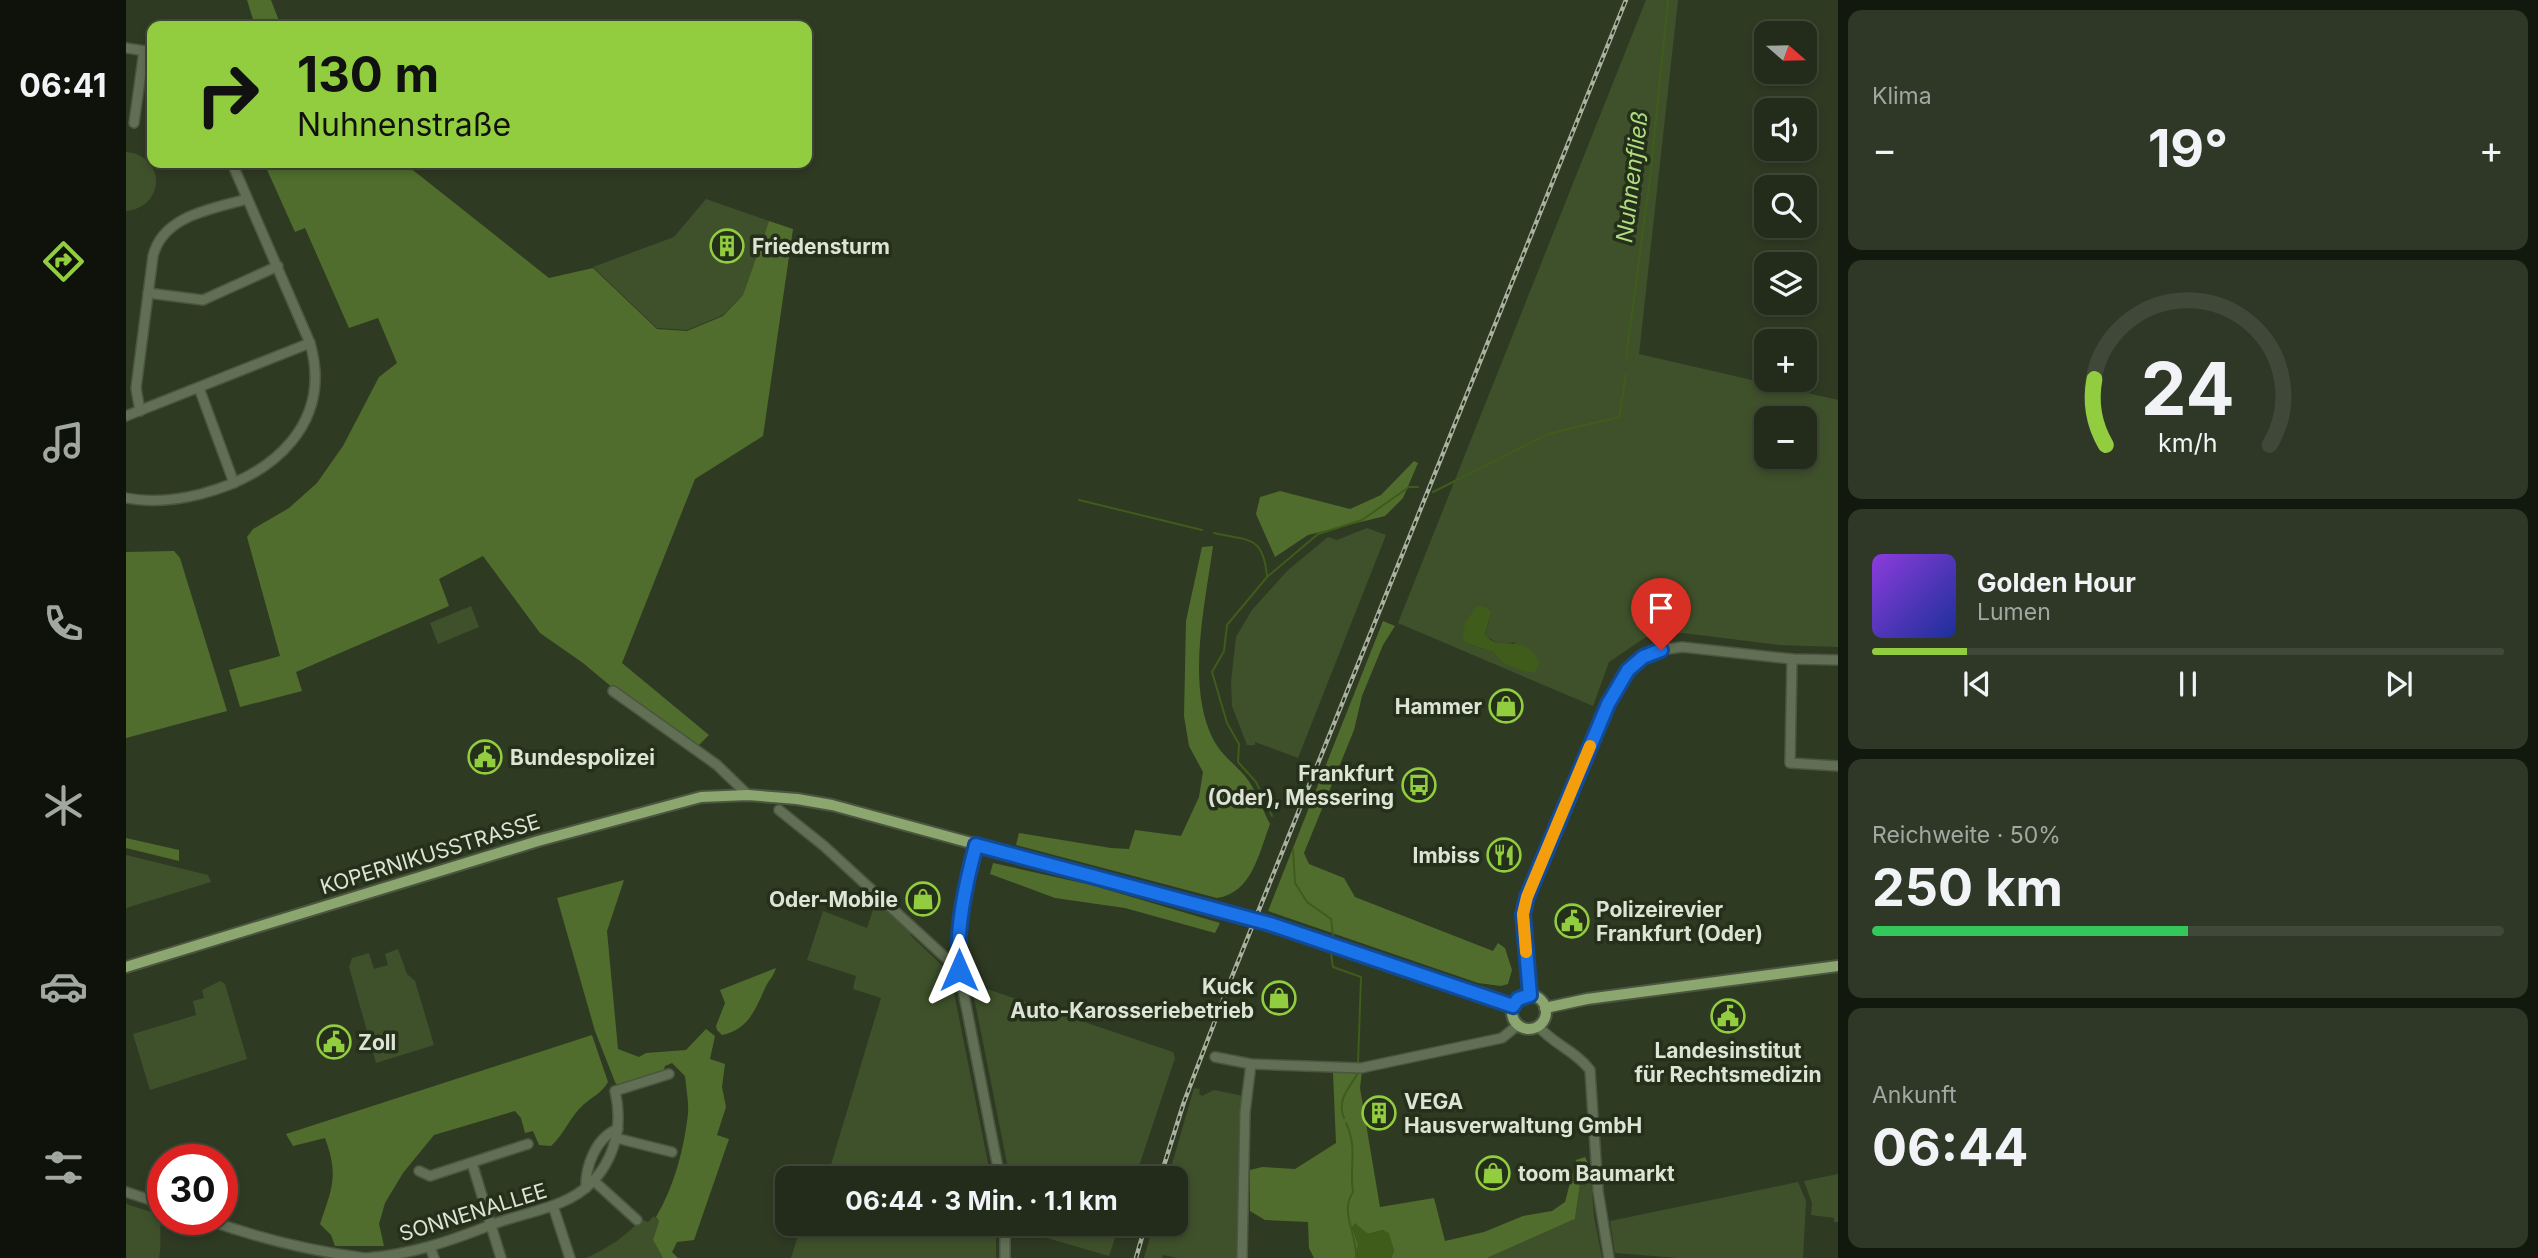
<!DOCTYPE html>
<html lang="de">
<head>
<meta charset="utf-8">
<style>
  :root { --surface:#232c1a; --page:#2f3827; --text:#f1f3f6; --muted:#a3a7a2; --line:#404839; --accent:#91cd3f }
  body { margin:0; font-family:Inter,sans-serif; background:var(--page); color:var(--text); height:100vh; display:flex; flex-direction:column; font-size:26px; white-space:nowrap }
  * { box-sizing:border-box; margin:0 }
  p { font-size:23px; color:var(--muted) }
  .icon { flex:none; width:38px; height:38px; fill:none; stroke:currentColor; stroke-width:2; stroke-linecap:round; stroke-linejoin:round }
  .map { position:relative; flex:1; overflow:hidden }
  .panel { display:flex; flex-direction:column; gap:10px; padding:10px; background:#13180e; width:700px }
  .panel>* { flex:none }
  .top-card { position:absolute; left:21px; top:21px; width:665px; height:147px; border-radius:14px; box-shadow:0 4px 10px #0003,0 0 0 2px var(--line); background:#91cd3f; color:#111; overflow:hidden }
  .needle { width:46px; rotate:110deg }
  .controls { position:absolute; left:1628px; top:21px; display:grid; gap:14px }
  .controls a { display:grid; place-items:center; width:63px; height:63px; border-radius:14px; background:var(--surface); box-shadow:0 4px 10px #0003,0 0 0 2px var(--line); font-size:35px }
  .speed { position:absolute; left:21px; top:1144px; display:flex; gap:14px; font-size:35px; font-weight:700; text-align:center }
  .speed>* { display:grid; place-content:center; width:91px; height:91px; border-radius:50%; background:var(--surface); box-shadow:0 4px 10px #0003,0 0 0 2px var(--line); line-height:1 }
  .speed .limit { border:10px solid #d22; background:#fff; color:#111 }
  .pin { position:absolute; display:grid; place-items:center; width:60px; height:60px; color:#fff; margin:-72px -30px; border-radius:50% 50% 50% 0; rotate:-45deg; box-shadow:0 0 7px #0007 }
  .pin .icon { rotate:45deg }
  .me { position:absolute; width:77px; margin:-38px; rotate:0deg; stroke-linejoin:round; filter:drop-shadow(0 0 5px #0008) }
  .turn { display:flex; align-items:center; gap:24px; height:147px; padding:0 35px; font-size:32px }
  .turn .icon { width:91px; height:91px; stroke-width:2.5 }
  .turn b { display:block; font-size:49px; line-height:60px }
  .big { font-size:52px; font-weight:700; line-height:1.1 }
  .panel .widget { flex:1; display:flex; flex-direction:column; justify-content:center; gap:10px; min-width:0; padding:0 24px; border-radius:14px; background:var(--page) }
  .panel .dial { align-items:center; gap:0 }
  .dial svg { height:182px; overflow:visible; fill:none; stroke:var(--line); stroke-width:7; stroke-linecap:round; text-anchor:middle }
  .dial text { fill:var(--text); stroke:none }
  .song { display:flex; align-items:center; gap:21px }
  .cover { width:84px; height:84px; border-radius:10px; background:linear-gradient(135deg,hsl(270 70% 55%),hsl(230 70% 35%)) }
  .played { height:7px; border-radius:4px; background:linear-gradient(90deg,var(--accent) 15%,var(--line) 15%) }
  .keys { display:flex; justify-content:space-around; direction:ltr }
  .heat { display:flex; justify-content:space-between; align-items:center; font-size:38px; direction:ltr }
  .charge { height:10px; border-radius:5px; background:linear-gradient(90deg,#34c759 50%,var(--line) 0) }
  .trip { position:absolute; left:649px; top:1166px; width:413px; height:70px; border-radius:14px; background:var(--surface); box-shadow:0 4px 10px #0003,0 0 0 2px var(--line); font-weight:700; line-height:70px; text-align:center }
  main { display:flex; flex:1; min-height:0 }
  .menu { display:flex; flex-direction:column; width:126px; justify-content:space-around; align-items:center; background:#0e120a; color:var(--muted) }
  .menu .icon { width:49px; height:49px }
  .menu .on { color:var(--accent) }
  .menu b { font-size:32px; color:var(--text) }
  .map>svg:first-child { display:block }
  .green { fill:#3f512b; fill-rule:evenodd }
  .forest { fill:#506d2d }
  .water { fill:#3f5c1a }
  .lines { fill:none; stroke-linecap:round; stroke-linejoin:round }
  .stream { stroke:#3f5c1a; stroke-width:2 }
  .minor-casing { stroke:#4b5540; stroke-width:12 }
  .major-casing { stroke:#4b5540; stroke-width:14 }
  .minor { stroke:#616f54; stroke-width:9 }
  .major { stroke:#8ba66f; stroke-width:10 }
  .rail-casing { stroke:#a9b1a0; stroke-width:4.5 }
  .rail { stroke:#25301a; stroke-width:2; stroke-dasharray:5; stroke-linecap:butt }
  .major-bridge-casing { stroke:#4b5540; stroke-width:14; stroke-linecap:butt }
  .major-bridge { stroke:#8ba66f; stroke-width:10 }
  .route-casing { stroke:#114b97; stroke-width:18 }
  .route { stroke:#1a73e8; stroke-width:12 }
  .slow { stroke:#f59e0b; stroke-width:12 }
  .labels { text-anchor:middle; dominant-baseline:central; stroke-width:7; stroke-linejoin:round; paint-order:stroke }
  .poi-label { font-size:21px; font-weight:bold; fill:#dde4d6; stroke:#25301a; text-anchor:start }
  .street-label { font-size:21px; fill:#dde4d6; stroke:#25301a }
  .water-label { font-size:23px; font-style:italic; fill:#b1dd81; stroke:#25301a }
</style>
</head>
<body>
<main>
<nav class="menu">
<b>06:41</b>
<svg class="icon on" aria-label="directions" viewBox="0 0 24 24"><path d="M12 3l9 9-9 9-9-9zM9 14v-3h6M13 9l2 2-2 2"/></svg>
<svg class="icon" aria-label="music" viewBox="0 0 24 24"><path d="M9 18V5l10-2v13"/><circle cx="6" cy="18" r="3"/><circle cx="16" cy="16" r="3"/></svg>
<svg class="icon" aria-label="phone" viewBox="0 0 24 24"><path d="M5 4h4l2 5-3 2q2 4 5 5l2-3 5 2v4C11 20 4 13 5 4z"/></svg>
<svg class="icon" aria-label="climate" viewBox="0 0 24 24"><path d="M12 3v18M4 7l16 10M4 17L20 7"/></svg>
<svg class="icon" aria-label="car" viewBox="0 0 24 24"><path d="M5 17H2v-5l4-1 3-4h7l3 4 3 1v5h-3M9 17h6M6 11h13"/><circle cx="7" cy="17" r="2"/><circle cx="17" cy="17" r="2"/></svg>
<svg class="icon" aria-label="filters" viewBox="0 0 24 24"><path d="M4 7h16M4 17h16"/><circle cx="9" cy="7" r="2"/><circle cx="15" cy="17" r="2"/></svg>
</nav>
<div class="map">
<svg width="1712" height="1258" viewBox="0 0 1712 1258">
  <rect width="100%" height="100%" fill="#2f3a23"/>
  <g class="green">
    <path d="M1520,0H1552L1513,354L1712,400V647L1653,645L1557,633L1520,637L1483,662L1467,706L1272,623ZM1640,418H1678V457H1640ZM1365,612L1359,636L1376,645L1389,642L1377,663L1367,652L1340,643Z"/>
    <path d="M0,152C40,155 40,207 0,211Z"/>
    <path d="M580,199L643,221L617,295L597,315L561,330L531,328L467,267L548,237Z"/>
    <path d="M1241,528L1260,535L1172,758L1129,742V745H1121L1106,706L1105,682L1110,637L1126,610L1162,570L1202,537L1211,540Z"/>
    <path d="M345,606L353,627L312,644L304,623Z"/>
    <path d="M0,855L82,875L85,882L0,908Z"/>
    <path d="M750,901L785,932L784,935L824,973L865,1178H701L755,998L727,989L730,976L681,960L697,911L741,928Z"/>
    <path d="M272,949L281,974L289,981L308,1045L250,1063L223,967L226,958L243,953L248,969L262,965L259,954Z"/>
    <path d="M94,981L99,984L121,1059L24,1090L7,1034L70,1015L67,1001L78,998L76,990Z"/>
    <path d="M846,987L858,988L1047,1052L1049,1058L1009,1178H884Z"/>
    <path d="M1068,1088L1074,1089L1073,1094L1076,1096L1088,1090L1117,1096L1114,1129L1112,1258H1052L1037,1255L1036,1258H1018L1028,1223H1050V1178H1042Z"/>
    <path d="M1464,1167L1468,1216L1476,1258H1361L1449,1219L1456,1169Z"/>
    <path d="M1712,1174V1222H1708V1218L1685,1215L1686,1203L1678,1181Z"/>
    <path d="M1672,1182L1680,1201L1677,1258H1552L1489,1253L1484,1221Z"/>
    <path d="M0,1204L35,1215C33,1229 36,1244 33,1258H0Z"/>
    <path d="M528,1216L533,1221L527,1240L537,1258H460C484,1247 499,1237 515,1219L522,1222Z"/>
    <path d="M693,1223H870V1258H665L674,1229L689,1234Z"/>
    <path d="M889,1223H994L983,1256L890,1229Z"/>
  </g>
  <g class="forest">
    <path d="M121,0H145L155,26H129Z"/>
    <path d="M138,163H278L423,278L467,268L531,329L561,331L597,316L617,295L643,221L667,229L637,436L569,479L496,663L583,735L565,753L457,663L414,633L357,556L313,579L323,606L170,672L176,691L114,707L103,670L154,656L121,537L127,529L163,508L191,483L217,446L253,377L271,363L252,318L223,328L179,228L169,232Z"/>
    <path d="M1288,461L1292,463L1277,498L1259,516L1182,535L1149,557L1130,514L1134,497L1154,491L1224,509L1255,495Z"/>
    <path d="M1087,546C1079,605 1060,685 1087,739C1096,756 1108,763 1119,776C1130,789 1136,809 1144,824C1133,853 1126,893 1091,898L890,845L893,833L985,848L1003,849L1009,830L1055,836L1073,797L1077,772L1063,746L1058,716L1060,621L1076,547Z"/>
    <path d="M48,551L54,558L101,711L0,738V552Z"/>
    <path d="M1257,621L1269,626L1257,645L1236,696L1228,730L1178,853L1183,864L1218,878L1229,897L1367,951L1372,943L1379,948L1386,970L1382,984L1375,986L1352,983L1142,911Z"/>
    <path d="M0,838L53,850V861L0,848Z"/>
    <path d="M867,863L965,885L1094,923L1089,933L999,908L929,898L864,874Z"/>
    <path d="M498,880L481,931L492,1049L513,1057L520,1053L560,1050L580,1029L589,1036L584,1059L599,1064L596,1087L600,1107L591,1135L603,1139L568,1240L551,1242L546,1252L552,1258H537L527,1240L533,1221L530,1217C548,1187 558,1149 562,1114C563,1102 560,1088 559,1076L546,1063L539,1066L537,1073L492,1086L489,1082L469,1031L431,898Z"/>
    <path d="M650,968C647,977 643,980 639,988C629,1010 623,1029 596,1035L591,1030L590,1026L599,1003L594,990Z"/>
    <path d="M466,1035L482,1082C476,1093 466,1097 457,1105C444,1117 437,1136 425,1146L413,1145L407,1131L399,1133L395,1118L389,1111L308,1135L277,1173L259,1203L253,1224L258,1246H209L205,1235L194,1224C206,1188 213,1176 199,1138L167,1146L160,1134Z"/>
    <path d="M1236,1071L1234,1088L1254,1207L1308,1198L1319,1241L1358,1232L1397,1216L1426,1211L1439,1202L1450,1160L1459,1157L1464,1167L1456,1169L1449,1219L1361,1258H1265L1268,1250L1257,1230L1242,1234L1226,1227L1232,1244L1231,1258H1188L1183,1248L1182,1222L1139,1220L1124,1211V1170L1136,1167L1169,1169L1210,1143L1207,1073Z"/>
  </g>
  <g class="water">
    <path d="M1351,606L1359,607L1365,612L1359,635C1372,650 1389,638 1403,649C1407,652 1411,658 1414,663L1409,672H1401L1377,663L1367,652L1340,643L1337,638L1339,623Z"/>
    <path d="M1229,1223L1242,1234L1257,1230L1263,1233L1268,1250L1265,1258H1231L1232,1244L1226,1227Z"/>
  </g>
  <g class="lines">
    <g class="stream">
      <path d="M1500,358L1524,178L1542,0"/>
      <path d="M1307,492L1422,434L1493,417L1500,375"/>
      <path d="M953,500L1076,530"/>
      <path d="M1088,533C1123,541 1137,535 1141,576"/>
      <path d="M1146,816L1130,782L1112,762L1113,744L1101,723L1086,672L1098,651L1101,625L1141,577L1192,534L1236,520L1283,487H1292"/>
      <path d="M1167,849L1169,883L1181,902L1205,919L1207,935"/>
      <path d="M1205,954L1207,967L1235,977L1232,1063"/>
      <path d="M1218,1118C1210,1100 1224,1087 1232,1073"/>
      <path d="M1220,1123C1232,1148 1223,1166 1227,1192C1213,1212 1232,1236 1230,1258"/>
    </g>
    <defs>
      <g id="minor">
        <path d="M0,48L26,52"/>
        <path d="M8,123L18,51"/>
        <path d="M22,293L77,300L152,266"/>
        <path d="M73,388L108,483"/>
        <path d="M14,411L10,388L27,256C37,215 87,209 121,199"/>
        <path d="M0,416L184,343"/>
        <path d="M0,498C24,503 51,500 75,494C148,475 207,423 184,343L106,163"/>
        <path d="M1666,659L1664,763L1712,766"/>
        <path d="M487,691L591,765L622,795"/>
        <path d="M653,810L698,846L833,970"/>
        <path d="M850,845L839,888L834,922L833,970L874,1178"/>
        <path d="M1404,995L1397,914L1401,897L1482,704L1501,670L1517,657L1535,650L1556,647L1666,659L1712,660"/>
        <path d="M1412,1026C1427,1044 1450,1051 1464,1070L1472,1191L1483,1258"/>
        <path d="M1089,1057L1125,1064L1235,1068L1376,1038L1392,1025"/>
        <path d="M490,1138L546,1152"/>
        <path d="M346,1163L375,1258"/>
        <path d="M293,1171L304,1176L402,1144"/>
        <path d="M468,1181L511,1220"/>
        <path d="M460,1188C459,1167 470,1137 492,1129"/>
        <path d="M0,1192L37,1204"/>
        <path d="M427,1206L444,1258"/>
        <path d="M82,1220C132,1238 186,1251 239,1258"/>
        <path d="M879,1223V1258"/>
        <path d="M304,1247L308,1258"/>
        <path d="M240,1258C284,1255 324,1241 365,1225C388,1216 413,1212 436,1202C481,1183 500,1137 489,1091L543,1074"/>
        <path d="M1116,1258L1119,1112L1125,1064"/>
      </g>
      <g id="major">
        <path d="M1144,924L1387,1006"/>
        <path d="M0,967L412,841L575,797L622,795L671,799L706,805L1091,910"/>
        <circle cx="1403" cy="1012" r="17"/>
        <path d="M1419,1008L1461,999L1712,966"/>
      </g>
    </defs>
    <use href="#minor" class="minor-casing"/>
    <use href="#major" class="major-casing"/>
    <use href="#minor" class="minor"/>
    <use href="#major" class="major"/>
    <defs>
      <g id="rail">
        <path d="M1034,1178L1058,1102L1105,979L1500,0"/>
        <path d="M1010,1258L1020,1223"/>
      </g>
    </defs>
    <use href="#rail" class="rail-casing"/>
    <use href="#rail" class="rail"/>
    <defs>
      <path id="major-bridge" d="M1091,910L1144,924"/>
    </defs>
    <use href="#major-bridge" class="major-bridge-casing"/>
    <use href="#major-bridge" class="major-bridge"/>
  </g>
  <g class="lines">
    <defs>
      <path id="route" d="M833,970C830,928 839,886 850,845L1144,924L1387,1006L1392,999L1404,995L1397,914L1401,897L1482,704L1502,670L1517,657L1535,650"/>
    </defs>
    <use href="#route" class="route-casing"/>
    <use href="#route" class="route"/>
    <path class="slow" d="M1400,952L1397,914L1401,897L1464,746"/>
  </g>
  <defs>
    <symbol id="building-ring" viewBox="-11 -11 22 22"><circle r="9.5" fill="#25301a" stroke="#91cd3f" stroke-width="1.5"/><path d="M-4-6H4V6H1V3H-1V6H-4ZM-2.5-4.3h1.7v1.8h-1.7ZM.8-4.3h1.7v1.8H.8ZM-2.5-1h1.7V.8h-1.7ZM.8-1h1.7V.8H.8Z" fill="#91cd3f"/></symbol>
    <symbol id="shop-ring" viewBox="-11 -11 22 22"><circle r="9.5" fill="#25301a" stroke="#91cd3f" stroke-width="1.5"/><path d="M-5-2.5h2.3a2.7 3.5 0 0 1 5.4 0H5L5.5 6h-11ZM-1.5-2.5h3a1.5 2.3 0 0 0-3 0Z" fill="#91cd3f"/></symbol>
    <symbol id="civic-ring" viewBox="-11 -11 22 22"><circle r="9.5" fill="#25301a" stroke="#91cd3f" stroke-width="1.5"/><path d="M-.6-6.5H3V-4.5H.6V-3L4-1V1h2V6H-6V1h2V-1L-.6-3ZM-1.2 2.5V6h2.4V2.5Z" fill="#91cd3f"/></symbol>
    <symbol id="bus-ring" viewBox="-11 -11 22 22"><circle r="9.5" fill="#25301a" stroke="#91cd3f" stroke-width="1.5"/><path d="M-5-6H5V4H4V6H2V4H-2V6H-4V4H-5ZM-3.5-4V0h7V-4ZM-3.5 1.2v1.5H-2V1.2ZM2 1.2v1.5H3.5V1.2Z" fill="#91cd3f"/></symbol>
    <symbol id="restaurant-ring" viewBox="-11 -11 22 22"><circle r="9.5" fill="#25301a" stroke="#91cd3f" stroke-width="1.5"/><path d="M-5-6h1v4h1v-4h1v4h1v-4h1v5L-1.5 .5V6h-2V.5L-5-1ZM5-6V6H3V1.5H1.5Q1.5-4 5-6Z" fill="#91cd3f"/></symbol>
  </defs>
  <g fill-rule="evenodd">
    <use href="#building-ring" x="582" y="227" width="38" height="38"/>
    <use href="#shop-ring" x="1361" y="687" width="38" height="38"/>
    <use href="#civic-ring" x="340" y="738" width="38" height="38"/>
    <use href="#bus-ring" x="1274" y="766" width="38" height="38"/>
    <use href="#restaurant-ring" x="1359" y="836" width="38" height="38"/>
    <use href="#shop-ring" x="778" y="880" width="38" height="38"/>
    <use href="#civic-ring" x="1427" y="902" width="38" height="38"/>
    <use href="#shop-ring" x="1134" y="979" width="38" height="38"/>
    <use href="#civic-ring" x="1583" y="997" width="38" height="38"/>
    <use href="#civic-ring" x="189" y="1023" width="38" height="38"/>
    <use href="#building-ring" x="1234" y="1094" width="38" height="38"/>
    <use href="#shop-ring" x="1348" y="1154" width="38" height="38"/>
  </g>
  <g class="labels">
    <g class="poi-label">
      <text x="626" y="246">Friedensturm</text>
      <text x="1356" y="706" text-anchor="end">Hammer</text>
      <text x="384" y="757">Bundespolizei</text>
      <text x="1268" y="773" text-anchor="end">Frankfurt<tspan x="1268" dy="24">(Oder), Messering</tspan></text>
      <text x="1354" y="855" text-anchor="end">Imbiss</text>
      <text x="772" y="899" text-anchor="end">Oder-Mobile</text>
      <text x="1470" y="909">Polizeirevier<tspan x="1470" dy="24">Frankfurt (Oder)</tspan></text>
      <text x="1128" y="986" text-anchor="end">Kuck<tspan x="1128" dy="24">Auto-Karosseriebetrieb</tspan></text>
      <text x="232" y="1042">Zoll</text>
      <text x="1602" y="1050" text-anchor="middle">Landesinstitut<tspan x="1602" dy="24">für Rechtsmedizin</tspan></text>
      <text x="1278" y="1101">VEGA<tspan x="1278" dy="24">Hausverwaltung GmbH</tspan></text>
      <text x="1392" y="1173">toom Baumarkt</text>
    </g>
    <g class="street-label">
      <text transform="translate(304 854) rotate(-17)">KOPERNIKUSSTRASSE</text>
      <text transform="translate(347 1212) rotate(-17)">SONNENALLEE</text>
    </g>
    <g class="water-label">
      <text transform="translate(1506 177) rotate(-83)">Nuhnenfließ</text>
    </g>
  </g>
</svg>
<div class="controls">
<a><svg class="needle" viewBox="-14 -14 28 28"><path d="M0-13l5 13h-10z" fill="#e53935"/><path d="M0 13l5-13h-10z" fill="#a3a7a2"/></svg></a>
<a><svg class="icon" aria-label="sound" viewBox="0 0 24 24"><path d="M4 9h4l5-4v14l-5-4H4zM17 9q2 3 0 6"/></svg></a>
<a><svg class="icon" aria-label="search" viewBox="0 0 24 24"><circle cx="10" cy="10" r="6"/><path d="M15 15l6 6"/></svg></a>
<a><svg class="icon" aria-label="layers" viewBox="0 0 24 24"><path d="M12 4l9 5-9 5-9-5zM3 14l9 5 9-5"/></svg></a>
<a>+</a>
<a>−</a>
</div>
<div class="speed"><div class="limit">30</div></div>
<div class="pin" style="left:1535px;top:650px;background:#d93025"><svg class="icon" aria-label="arrive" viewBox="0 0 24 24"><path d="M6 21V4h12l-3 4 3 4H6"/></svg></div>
<svg class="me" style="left:833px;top:970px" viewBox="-20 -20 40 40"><path d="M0-17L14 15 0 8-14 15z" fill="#1a73e8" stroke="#fff" stroke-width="4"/></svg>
<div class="trip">06:44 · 3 Min. · 1.1 km</div>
<div class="top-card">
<div class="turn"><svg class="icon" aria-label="right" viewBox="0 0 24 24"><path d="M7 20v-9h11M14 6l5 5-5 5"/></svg><div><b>130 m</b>Nuhnenstraße</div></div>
</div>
</div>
<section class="panel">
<div class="widget"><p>Klima</p>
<div class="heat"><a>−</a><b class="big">19°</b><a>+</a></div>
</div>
<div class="widget dial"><svg viewBox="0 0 100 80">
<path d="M14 69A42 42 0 1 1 86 69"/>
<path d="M14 69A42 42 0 0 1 9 40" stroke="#91cd3f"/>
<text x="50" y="56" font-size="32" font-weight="700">24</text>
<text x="50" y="72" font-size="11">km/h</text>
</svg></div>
<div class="widget">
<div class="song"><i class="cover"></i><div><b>Golden Hour</b><p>Lumen</p></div></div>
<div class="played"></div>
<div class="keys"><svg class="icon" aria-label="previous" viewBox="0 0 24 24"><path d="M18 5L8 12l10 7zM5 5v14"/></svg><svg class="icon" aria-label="pause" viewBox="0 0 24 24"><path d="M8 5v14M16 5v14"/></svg><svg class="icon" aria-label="next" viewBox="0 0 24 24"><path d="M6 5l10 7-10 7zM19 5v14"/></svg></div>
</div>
<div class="widget"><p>Reichweite · 50%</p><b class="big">250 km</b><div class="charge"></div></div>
<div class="widget"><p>Ankunft</p><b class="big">06:44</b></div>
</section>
</main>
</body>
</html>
